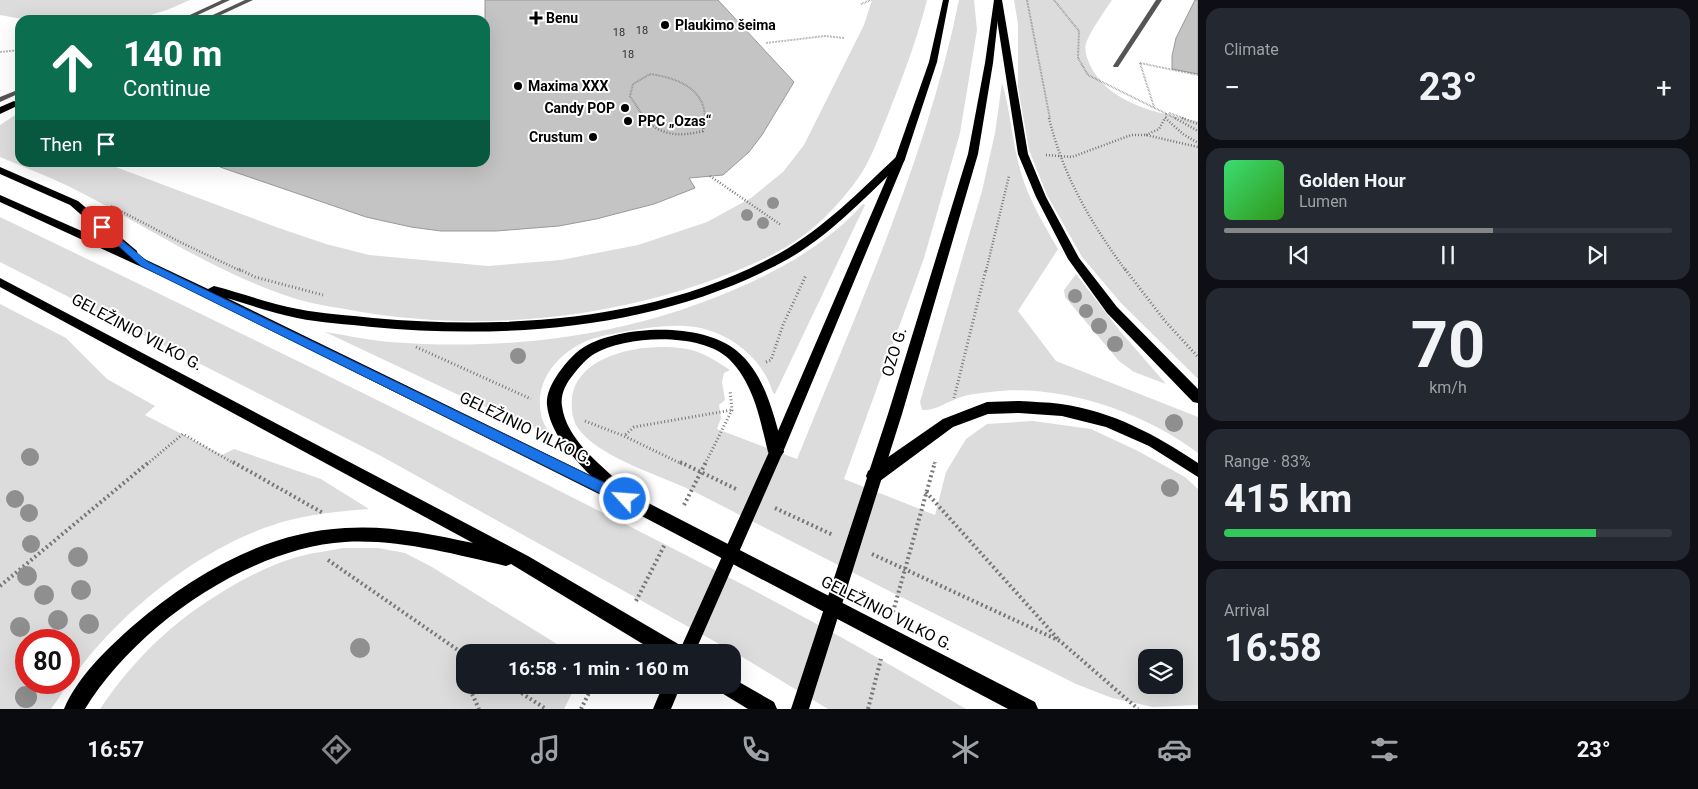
<!DOCTYPE html>
<html lang="en">
<head>
<meta charset="utf-8">
<style>
  :root { --surface:#171b24; --page:#242831; --text:#f1f3f6; --muted:#9ea1a6; --line:#363941; --accent:#858687 }
  body { margin:0; font-family:Roboto,sans-serif; background:var(--page); color:var(--text); height:100vh; display:flex; flex-direction:column; font-size:19px; white-space:nowrap }
  * { box-sizing:border-box; margin:0 }
  p { font-size:16px; color:var(--muted) }
  .icon { flex:none; width:28px; height:28px; fill:none; stroke:currentColor; stroke-width:2; stroke-linecap:round; stroke-linejoin:round }
  .map { position:relative; flex:1; overflow:hidden }
  .sheet { display:flex; flex-direction:column; gap:8px; padding:8px; background:#0d0f14; width:500px }
  .sheet>* { flex:none }
  .banner { position:absolute; left:15px; top:15px; width:475px; height:152px; border-radius:15px; box-shadow:0 5px 20px #0002; background:#0b6e4f; color:#fff; overflow:hidden }
  .tools { position:absolute; left:1138px; top:649px; display:grid; gap:10px }
  .tools a { display:grid; place-items:center; width:45px; height:45px; border-radius:10px; background:var(--surface); box-shadow:0 5px 20px #0002; font-size:25px }
  .speed { position:absolute; left:15px; top:629px; display:flex; gap:10px; font-size:25px; font-weight:700; text-align:center }
  .speed>* { display:grid; place-content:center; width:65px; height:65px; border-radius:50%; background:var(--surface); box-shadow:0 5px 20px #0002; line-height:1 }
  .speed .limit { border:8px solid #d22; background:#fff; color:#111 }
  .pin { position:absolute; display:grid; place-items:center; width:42px; height:42px; color:#fff; margin:-21px; border-radius:10px; box-shadow:0 2px 8px #0006 }
  .me { position:absolute; width:55px; margin:-28px; rotate:296deg; stroke-linejoin:round; filter:drop-shadow(0 0 4px #0008) }
  .turn { display:flex; align-items:center; gap:18px; height:105px; padding:0 25px; font-size:22px }
  .turn .icon { width:65px; height:65px; stroke-width:2.5 }
  .turn b { display:block; font-size:35px; line-height:42px }
  .then { display:flex; align-items:center; height:48px; padding:0 25px; background:#0003; gap:10px; font-size:19px }
  .big { font-size:38px; font-weight:700; line-height:1.1 }
  .sheet .tile { flex:1; display:flex; flex-direction:column; justify-content:center; gap:8px; min-width:0; padding:0 18px; border-radius:15px; background:var(--page) }
  .sheet .dial { align-items:center; gap:0 }
  .dial b { font-size:65px; line-height:1 }
  .song { display:flex; align-items:center; gap:15px }
  .cover { width:60px; height:60px; border-radius:8px; background:linear-gradient(135deg,hsl(140 70% 55%),hsl(110 70% 35%)) }
  .played { height:5px; border-radius:2px; background:linear-gradient(90deg,var(--accent) 60%,var(--line) 60%) }
  .keys { display:flex; justify-content:space-around; direction:ltr }
  .heat { display:flex; justify-content:space-between; align-items:center; font-size:28px; direction:ltr }
  .charge { height:8px; border-radius:4px; background:linear-gradient(90deg,#34c759 83%,var(--line) 0) }
  .trip { position:absolute; left:456px; top:644px; width:285px; height:50px; border-radius:15px; background:var(--surface); box-shadow:0 5px 20px #0002; font-weight:700; line-height:50px; text-align:center }
  .tabs { display:flex; height:80px; justify-content:space-around; align-items:center; background:#090b0e; color:var(--muted) }
  .tabs .icon { width:35px; height:35px }
  .tabs .on { color:var(--accent) }
  .tabs b { font-size:22px; color:var(--text) }
  main { display:flex; flex:1; min-height:0 }
  .map>svg:first-child { display:block }
  .green { fill:#dcdcdc; fill-rule:evenodd }
  .building { fill:#c4c4c4; stroke:#999 }
  .lines { fill:none; stroke-linecap:round; stroke-linejoin:round }
  .path-far3 { stroke:#777; stroke-width:2; stroke-dasharray:0.5 1; stroke-linecap:butt }
  .path-far2 { stroke:#777; stroke-width:2.5; stroke-dasharray:1 2; stroke-linecap:butt }
  .path-far1 { stroke:#777; stroke-width:3; stroke-dasharray:1 2.5; stroke-linecap:butt }
  .path { stroke:#777; stroke-width:4; stroke-dasharray:2 3; stroke-linecap:butt }
  .minor { fill:#555; fill-rule:evenodd }
  .primary { fill:#000; fill-rule:evenodd }
  .trunk { fill:#000; fill-rule:evenodd }
  .tree { fill:#8f8f8f }
  .route { fill:#1a73e8; stroke:#114b97 }
  .poi-dot { fill:#000; stroke:#fff; stroke-width:2 }
  .labels { text-anchor:middle; dominant-baseline:central; stroke-width:4; stroke-linejoin:round; paint-order:stroke }
  .far-number-label { font-size:11px; fill:#313131 }
  .far-poi-label { font-size:14px; font-weight:bold; fill:#000; stroke:#fff; text-anchor:start }
  .street-label { font-size:16px; fill:#000; stroke:#fff }
</style>
</head>
<body>
<main>
<div class="map">
<svg width="1198" height="709" viewBox="0 0 1198 709">
  <rect width="100%" height="100%" fill="#fff"/>
  <g class="green">
    <path d="M0,0H190L167,10L134,20H28L0,15Z"/>
    <path d="M872,0H927C917,40 902,79 887,117C879,136 872,157 861,174C851,189 838,204 825,217C795,247 756,264 718,278C604,320 476,332 356,311C334,307 311,304 290,297C215,272 147,227 78,191C53,178 26,168 0,157V125L20,112V162L105,163L276,227L326,244L369,255L488,266L561,260L638,245L707,222L751,198L783,172L804,145L864,25Z"/>
    <path d="M959,0H974L977,30L960,133L924,258L844,479L935,515L946,472L966,439L987,424L1033,421L1091,429L1138,451L1185,477L1198,489V705L1153,707L1112,698L1076,684C948,621 822,557 695,492C662,476 604,459 581,432C573,423 571,412 572,400C575,350 658,340 695,351C708,355 719,363 730,370L724,373L722,382L725,400L719,405L721,418L717,429L797,459C857,311 927,158 959,0ZM1146,658H1174V685H1146Z"/>
    <path d="M1014,0H1112C1104,12 1091,30 1086,43C1084,51 1087,58 1090,65C1108,104 1160,114 1198,121V379L1121,303L1082,257L1047,195L1029,150L1018,87V24Z"/>
    <path d="M1002,83C1011,112 1012,143 1021,173C1029,200 1044,225 1058,249L1018,311L1056,361L1198,417V453C1144,412 1059,383 991,392C981,393 970,394 961,397C948,401 936,411 922,410L920,402L982,191L995,133Z"/>
    <path d="M863,204L865,205L775,394L773,393C762,355 724,328 685,326C666,325 647,328 628,331C619,333 608,334 599,337C565,345 533,377 541,414C542,421 547,429 550,435L465,398L325,332C346,335 367,340 389,342C510,351 626,337 738,288C784,268 829,242 863,204Z"/>
    <path d="M0,217C175,301 350,386 524,473C673,548 823,623 966,709H828L739,655L381,456L0,262Z"/>
    <path d="M1076,274L1120,331L1166,384L1134,372L1119,361L1065,297L1064,290Z"/>
    <path d="M0,304L66,338L107,379L155,406L145,415L222,455L234,449L321,479L369,509C344,511 319,513 294,519C214,538 132,601 82,665C71,679 61,695 51,709H0ZM26,640H69V682H26Z"/>
    <path d="M343,548H378L405,553L432,567L570,652H465V685H576L564,709H100C138,653 180,615 239,582C258,572 280,561 301,556C315,552 329,551 343,548Z"/>
  </g>
  <g class="building">
    <path d="M485,0H718L794,82L762,135L749,152L723,175L689,178L695,188L654,204L596,219L559,226L496,231H441L411,227L366,217L220,167V162H485Z"/>
    <path d="M1195,0H1198V74L1172,69V56L1176,38Z"/>
  </g>
  <g class="lines">
    <g class="path-far3">
      <path d="M1027,0L1050,119"/>
      <path d="M1054,0L1079,31L1078,58L1088,75L1177,119"/>
      <path d="M861,4L871,0"/>
      <path d="M766,43L825,36L844,38"/>
      <path d="M0,52L20,50"/>
      <path d="M1140,63L1198,75"/>
      <path d="M1140,63L1154,107"/>
      <path d="M1166,113V119"/>
      <path d="M1169,113L1186,119"/>
      <path d="M645,119L630,96L633,84L650,74C677,78 705,88 705,119"/>
    </g>
    <g class="path-far2">
      <path d="M644,118C661,136 680,137 703,131L705,118"/>
      <path d="M1049,118C1063,176 1091,223 1126,271"/>
      <path d="M1165,118L1183,134L1198,143"/>
      <path d="M1175,118L1198,131"/>
      <path d="M1182,118L1198,124"/>
      <path d="M1146,135L1159,129L1165,118"/>
      <path d="M1046,155L1072,157L1131,135H1146L1198,147"/>
      <path d="M710,176L781,225"/>
      <path d="M111,206L182,243L241,271"/>
      <path d="M986,271L1009,176"/>
    </g>
    <g class="path-far1">
      <path d="M239,269L255,277L323,295"/>
      <path d="M1125,269L1165,321L1198,357"/>
      <path d="M416,347L531,399"/>
      <path d="M766,362L771,360L783,325L806,275"/>
      <path d="M954,398L986,269"/>
      <path d="M585,421L624,436"/>
      <path d="M147,464L183,434L235,464"/>
      <path d="M682,464L624,436L634,427L732,410"/>
      <path d="M705,464L732,410L730,390"/>
      <path d="M934,464L935,461"/>
    </g>
    <g class="path">
      <path d="M233,462L323,513"/>
      <path d="M680,462L736,489"/>
      <path d="M926,492L1059,640"/>
      <path d="M684,505L706,462"/>
      <path d="M775,508L833,535"/>
      <path d="M872,554L1060,641L1138,709"/>
      <path d="M328,560L465,655"/>
      <path d="M0,586L149,462"/>
      <path d="M636,601L665,544"/>
      <path d="M893,612L935,462"/>
      <path d="M610,652L614,644"/>
      <path d="M468,685L479,709"/>
      <path d="M509,685L546,709"/>
      <path d="M581,709L593,685"/>
      <path d="M868,709L881,659"/>
    </g>
    <g class="minor">
      <path d="M222,0H230L187,20H179Z"/>
      <path d="M245,0H253L210,20H202Z"/>
      <path d="M1156,0H1162L1118,67H1114L1113,66Z"/>
      <path d="M20,89V93L0,102V97Z"/>
    </g>
    <g class="primary">
      <path d="M943,0H949L937,62L905,159L783,452L695,652H679L769,452L895,159L929,62Z"/>
      <path d="M994,0H1000L993,63L978,154L902,414L809,709H791L888,414L968,154L985,63Z"/>
      <path d="M663,685H681L671,709H653Z"/>
    </g>
    <g class="trunk">
      <path d="M994,0H1002L1028,154L1046,197L1079,258L1117,307L1198,389V403L1193,402L1107,313L1068,259L1036,197L1018,154Z"/>
      <path d="M14,101L19,104L17,106L0,114V107Z"/>
      <path d="M900,156L904,157L905,159L904,161C867,195 832,234 788,259C663,328 512,340 372,327C347,324 321,323 297,318C273,313 250,305 227,298L590,475C572,456 550,433 547,405C546,395 551,385 556,377C563,366 573,354 584,347C622,325 702,322 737,351C766,375 774,417 784,452L781,456L776,458L771,456L768,452C760,419 754,384 729,359C701,332 626,335 594,354C586,359 579,367 573,375C566,383 560,395 562,406C566,439 600,464 623,486L625,491L1035,702L1038,709H1008L619,504L172,281L0,202V195L118,247L70,205L0,174V167L78,201L137,251L138,256L208,289L214,286C242,293 269,304 298,309C322,314 348,315 373,318C509,330 659,321 780,253C824,228 860,191 896,157Z"/>
      <path d="M0,278L528,556L680,645L682,652H656L511,564L506,566C453,554 399,539 345,542C248,548 135,627 85,709H64C78,676 108,648 134,625C193,574 266,532 345,528C388,525 431,534 473,543L0,287Z"/>
      <path d="M1019,401C1033,402 1047,402 1061,404C1112,411 1156,435 1198,463V477L1149,446L1106,427L1062,416L1019,413L988,414L953,427L880,481L874,482L868,481L866,476L868,471L943,419L987,402Z"/>
      <path d="M732,678L774,702L777,709H748L720,692L717,685H732Z"/>
    </g>
  </g>
  <g class="tree">
    <circle cx="773" cy="203" r="6"/>
    <circle cx="747" cy="215" r="6"/>
    <circle cx="763" cy="223" r="6"/>
    <circle cx="1075" cy="296" r="7"/>
    <circle cx="1086" cy="311" r="7"/>
    <circle cx="1099" cy="326" r="8"/>
    <circle cx="1115" cy="344" r="8"/>
    <circle cx="518" cy="356" r="8"/>
    <circle cx="1174" cy="423" r="9"/>
    <circle cx="30" cy="457" r="9"/>
    <circle cx="1170" cy="488" r="9"/>
    <circle cx="15" cy="499" r="9"/>
    <circle cx="29" cy="513" r="9"/>
    <circle cx="31" cy="544" r="9"/>
    <circle cx="78" cy="557" r="10"/>
    <circle cx="27" cy="576" r="10"/>
    <circle cx="81" cy="590" r="10"/>
    <circle cx="44" cy="595" r="10"/>
    <circle cx="58" cy="620" r="10"/>
    <circle cx="89" cy="624" r="10"/>
    <circle cx="20" cy="627" r="10"/>
    <circle cx="360" cy="648" r="10"/>
    <circle cx="26" cy="697" r="11"/>
  </g>
  <path class="route" d="M102,224L148,262L630,495L631,499L630,503L625,505L620,503L141,266L99,229L97,227Z"/>
  <g class="poi-dot">
    <path d="M533.5 10.5h5v5h5v5h-5v5h-5v-5h-5v-5h5z"/>
    <circle cx="665" cy="25" r="5"/>
    <circle cx="518" cy="86" r="5"/>
    <circle cx="625" cy="108" r="5"/>
    <circle cx="628" cy="121" r="5"/>
    <circle cx="593" cy="137" r="5"/>
  </g>
  <g class="labels">
    <g class="far-number-label">
      <text x="642" y="30">18</text>
      <text x="619" y="32">18</text>
      <text x="628" y="54">18</text>
    </g>
    <g class="far-poi-label">
      <text x="546" y="18">Benu</text>
      <text x="675" y="25">Plaukimo šeima</text>
      <text x="528" y="86">Maxima XXX</text>
      <text x="615" y="108" text-anchor="end">Candy POP</text>
      <text x="638" y="121">PPC „Ozas“</text>
      <text x="583" y="137" text-anchor="end">Crustum</text>
    </g>
    <g class="street-label">
      <text transform="translate(137 332) rotate(28)">GELEŽINIO VILKO G.</text>
      <text transform="translate(894 352) rotate(-73)">OZO G.</text>
      <text transform="translate(526 428) rotate(26)">GELEŽINIO VILKO G.</text>
      <text transform="translate(887 613) rotate(27)">GELEŽINIO VILKO G.</text>
    </g>
  </g>
</svg>
<div class="tools">
<a><svg class="icon" aria-label="layers" viewBox="0 0 24 24"><path d="M12 4l9 5-9 5-9-5zM3 14l9 5 9-5"/></svg></a>
</div>
<div class="speed"><div class="limit">80</div></div>
<div class="pin" style="left:102px;top:227px;background:#d93025"><svg class="icon" aria-label="arrive" viewBox="0 0 24 24"><path d="M6 21V4h12l-3 4 3 4H6"/></svg></div>
<svg class="me" style="left:625px;top:499px" viewBox="-20 -20 40 40"><circle r="17" fill="#1a73e8" stroke="#fff" stroke-width="3"/><path d="M0-11L8 9 0 5-8 9z" fill="#fff"/></svg>
<div class="trip">16:58 · 1 min · 160 m</div>
<div class="banner">
<div class="turn"><svg class="icon" aria-label="ahead" viewBox="0 0 24 24"><path d="M12 20V5M6 11l6-6 6 6"/></svg><div><b>140 m</b>Continue</div></div>
<div class="then">Then<svg class="icon" aria-label="arrive" viewBox="0 0 24 24"><path d="M6 21V4h12l-3 4 3 4H6"/></svg></div>
</div>
</div>
<section class="sheet">
<div class="tile"><p>Climate</p>
<div class="heat"><a>−</a><b class="big">23°</b><a>+</a></div>
</div>
<div class="tile">
<div class="song"><i class="cover"></i><div><b>Golden Hour</b><p>Lumen</p></div></div>
<div class="played"></div>
<div class="keys"><svg class="icon" aria-label="previous" viewBox="0 0 24 24"><path d="M18 5L8 12l10 7zM5 5v14"/></svg><svg class="icon" aria-label="pause" viewBox="0 0 24 24"><path d="M8 5v14M16 5v14"/></svg><svg class="icon" aria-label="next" viewBox="0 0 24 24"><path d="M6 5l10 7-10 7zM19 5v14"/></svg></div>
</div>
<div class="tile dial"><b>70</b><p>km/h</p></div>
<div class="tile"><p>Range · 83%</p><b class="big">415 km</b><div class="charge"></div></div>
<div class="tile"><p>Arrival</p><b class="big">16:58</b></div>
</section>
</main>
<nav class="tabs">
<b>16:57</b>
<svg class="icon on" aria-label="directions" viewBox="0 0 24 24"><path d="M12 3l9 9-9 9-9-9zM9 14v-3h6M13 9l2 2-2 2"/></svg>
<svg class="icon" aria-label="music" viewBox="0 0 24 24"><path d="M9 18V5l10-2v13"/><circle cx="6" cy="18" r="3"/><circle cx="16" cy="16" r="3"/></svg>
<svg class="icon" aria-label="phone" viewBox="0 0 24 24"><path d="M5 4h4l2 5-3 2q2 4 5 5l2-3 5 2v4C11 20 4 13 5 4z"/></svg>
<svg class="icon" aria-label="climate" viewBox="0 0 24 24"><path d="M12 3v18M4 7l16 10M4 17L20 7"/></svg>
<svg class="icon" aria-label="car" viewBox="0 0 24 24"><path d="M5 17H2v-5l4-1 3-4h7l3 4 3 1v5h-3M9 17h6M6 11h13"/><circle cx="7" cy="17" r="2"/><circle cx="17" cy="17" r="2"/></svg>
<svg class="icon" aria-label="filters" viewBox="0 0 24 24"><path d="M4 7h16M4 17h16"/><circle cx="9" cy="7" r="2"/><circle cx="15" cy="17" r="2"/></svg>
<b>23°</b>
</nav>
</body>
</html>
